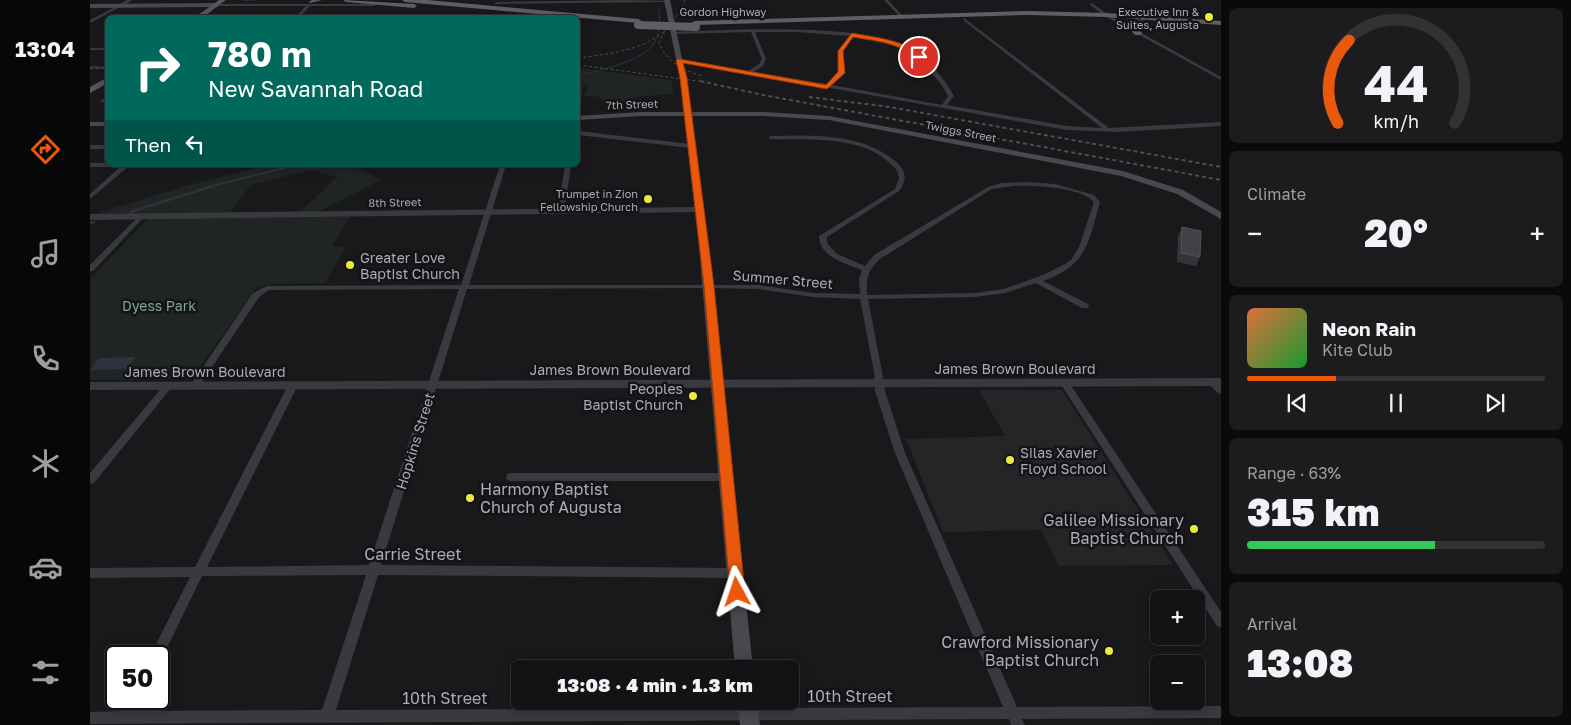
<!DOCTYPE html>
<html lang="en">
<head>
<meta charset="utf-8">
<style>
  :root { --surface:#131214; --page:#1c1b1d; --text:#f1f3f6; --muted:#9d9ea0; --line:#323234; --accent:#ea580c }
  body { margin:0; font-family:"Golos Text",sans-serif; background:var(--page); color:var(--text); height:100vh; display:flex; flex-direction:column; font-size:19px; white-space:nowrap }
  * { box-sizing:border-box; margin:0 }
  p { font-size:16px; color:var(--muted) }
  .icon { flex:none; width:28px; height:28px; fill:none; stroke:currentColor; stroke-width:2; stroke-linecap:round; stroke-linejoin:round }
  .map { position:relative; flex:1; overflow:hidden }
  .details { display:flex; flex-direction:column; gap:8px; padding:8px; background:#0a0a0b; width:350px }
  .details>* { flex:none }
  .top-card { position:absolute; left:15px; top:15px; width:475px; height:152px; border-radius:8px; box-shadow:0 2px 12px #0003,0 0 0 1px var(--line); background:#00695c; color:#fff; overflow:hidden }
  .fabs { position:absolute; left:1060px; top:590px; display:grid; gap:10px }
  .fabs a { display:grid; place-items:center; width:55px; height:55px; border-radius:8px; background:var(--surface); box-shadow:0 2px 12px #0003,0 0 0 1px var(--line); font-size:25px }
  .speed { position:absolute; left:15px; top:645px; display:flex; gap:10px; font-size:25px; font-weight:700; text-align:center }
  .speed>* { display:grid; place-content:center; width:65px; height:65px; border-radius:50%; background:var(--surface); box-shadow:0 2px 12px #0003,0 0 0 1px var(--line); line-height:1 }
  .speed .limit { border:2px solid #111; border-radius:8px; background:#fff; color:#111 }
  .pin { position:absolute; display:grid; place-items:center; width:42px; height:42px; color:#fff; margin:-21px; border:2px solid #fff; border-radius:50%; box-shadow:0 1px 5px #0007 }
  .me { position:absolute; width:55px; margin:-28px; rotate:355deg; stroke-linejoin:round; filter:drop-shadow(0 0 4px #0008) }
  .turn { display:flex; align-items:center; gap:18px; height:105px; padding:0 20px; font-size:22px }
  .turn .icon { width:65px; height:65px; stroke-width:2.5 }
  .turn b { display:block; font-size:35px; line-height:42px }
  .then { display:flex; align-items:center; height:48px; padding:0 20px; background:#0003; gap:10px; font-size:19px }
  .big { font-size:38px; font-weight:800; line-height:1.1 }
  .details .tile { flex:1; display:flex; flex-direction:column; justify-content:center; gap:8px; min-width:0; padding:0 18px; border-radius:8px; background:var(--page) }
  .details .dial { align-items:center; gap:0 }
  .dial svg { height:130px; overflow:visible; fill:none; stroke:var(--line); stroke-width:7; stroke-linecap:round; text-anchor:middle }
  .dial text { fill:var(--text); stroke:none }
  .song { display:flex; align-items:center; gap:15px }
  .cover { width:60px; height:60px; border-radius:8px; background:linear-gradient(135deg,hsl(20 70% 55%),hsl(130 70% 35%)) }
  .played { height:5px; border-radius:2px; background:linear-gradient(90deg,var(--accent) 30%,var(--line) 30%) }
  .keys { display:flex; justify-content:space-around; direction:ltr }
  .heat { display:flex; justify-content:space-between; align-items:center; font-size:28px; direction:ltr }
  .charge { height:8px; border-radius:4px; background:linear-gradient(90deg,#34c759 63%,var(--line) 0) }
  .trip { position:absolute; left:421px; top:660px; width:288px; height:50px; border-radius:8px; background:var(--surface); box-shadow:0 2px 12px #0003,0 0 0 1px var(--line); font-weight:800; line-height:50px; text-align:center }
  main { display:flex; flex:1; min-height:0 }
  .dock { display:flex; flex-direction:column; width:90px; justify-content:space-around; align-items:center; background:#080708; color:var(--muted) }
  .dock .icon { width:35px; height:35px }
  .dock .active { color:var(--accent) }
  .dock b { font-size:22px; color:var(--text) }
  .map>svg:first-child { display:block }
  .built { fill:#252427 }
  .green { fill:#1e2522 }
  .water { fill:#2f323e }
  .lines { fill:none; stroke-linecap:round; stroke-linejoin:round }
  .stream-far2 { stroke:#2f323e; stroke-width:1 }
  .stream-far1 { stroke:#2f323e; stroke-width:2 }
  .stream { stroke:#2f323e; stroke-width:2.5 }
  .minor { fill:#3a393f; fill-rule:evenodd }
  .tertiary { fill:#3a393f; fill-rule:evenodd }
  .secondary { fill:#48484f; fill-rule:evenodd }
  .primary { fill:#57565e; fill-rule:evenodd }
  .trunk { fill:#5e5e67; fill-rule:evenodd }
  .rail-far1 { stroke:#4d4d54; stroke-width:1; stroke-dasharray:3 2.5; stroke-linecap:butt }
  .rail { stroke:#4d4d54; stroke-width:2; stroke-dasharray:4 3; stroke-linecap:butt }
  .trunk-bridge { stroke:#5e5e67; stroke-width:8 }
  .wall { fill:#353438 }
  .building { fill:#424146; stroke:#525158 }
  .route { fill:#ea580c; stroke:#983908 }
  .poi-dot { fill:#edeb3e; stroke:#141315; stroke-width:2 }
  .labels { text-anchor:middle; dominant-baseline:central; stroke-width:5; stroke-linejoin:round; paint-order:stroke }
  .far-street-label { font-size:11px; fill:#ababba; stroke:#141315 }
  .far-poi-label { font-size:11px; fill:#ababba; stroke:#141315; text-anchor:end }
  .poi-label { font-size:14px; fill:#ababba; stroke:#141315; text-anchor:start }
  .street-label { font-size:14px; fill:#ababba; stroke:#141315 }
  .park-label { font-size:14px; fill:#83a490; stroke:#141315 }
  .near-poi-label { font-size:16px; fill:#ababba; stroke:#141315; text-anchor:end }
  .near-street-label { font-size:16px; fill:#ababba; stroke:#141315 }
</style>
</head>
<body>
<main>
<nav class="dock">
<b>13:04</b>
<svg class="icon active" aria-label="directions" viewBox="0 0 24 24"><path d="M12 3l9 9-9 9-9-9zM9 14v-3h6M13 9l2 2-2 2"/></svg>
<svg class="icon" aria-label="music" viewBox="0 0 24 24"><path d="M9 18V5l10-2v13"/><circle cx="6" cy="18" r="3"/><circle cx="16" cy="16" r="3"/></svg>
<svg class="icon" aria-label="phone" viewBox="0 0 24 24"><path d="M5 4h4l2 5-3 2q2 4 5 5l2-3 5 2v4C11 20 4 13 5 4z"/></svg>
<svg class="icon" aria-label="climate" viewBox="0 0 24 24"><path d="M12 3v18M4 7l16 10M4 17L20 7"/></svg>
<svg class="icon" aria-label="car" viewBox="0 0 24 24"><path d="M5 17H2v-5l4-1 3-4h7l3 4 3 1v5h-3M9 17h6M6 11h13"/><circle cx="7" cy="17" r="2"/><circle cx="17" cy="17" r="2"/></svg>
<svg class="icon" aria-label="filters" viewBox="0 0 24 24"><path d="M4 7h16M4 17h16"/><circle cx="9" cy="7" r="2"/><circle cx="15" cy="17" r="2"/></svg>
</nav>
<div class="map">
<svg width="1131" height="725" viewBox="0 0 1131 725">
  <rect width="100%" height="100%" fill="#19181a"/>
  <path class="built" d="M889,390H972L1083,565L969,566L951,530L853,532L816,439L915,436Z"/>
  <g class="green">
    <path d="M488,68L582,80L583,94L544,97L558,108L555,111H516L514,108L519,104L513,103L511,97L493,96L498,87L488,86Z"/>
    <path d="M178,165H244L271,169L291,180L228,212H210L247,177L222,170L161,185L136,217H260L242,246L256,247L235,283L180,284L167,287L101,379L0,380V279L62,214H13L10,212L99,185Z"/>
  </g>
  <path class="water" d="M46,357L36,369L0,370L9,358Z"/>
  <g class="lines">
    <path class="stream-far2" d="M488,75C509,71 552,62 564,43C570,34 570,19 569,8"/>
    <path class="stream-far1" d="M118,187L206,165"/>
    <g class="stream">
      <path d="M40,212L123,186"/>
      <path d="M0,223L4,222"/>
    </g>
    <g class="minor">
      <path d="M794,0H798L814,17V19H812Z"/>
      <path d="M1000,3H1002L1017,14L1131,77V80L1015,16L1000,5Z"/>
      <path d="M125,4H284L286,5L284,6H220L209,18H204L216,6H124Z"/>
      <path d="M29,5L32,6L0,23V20Z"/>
      <path d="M874,18L1019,128L1131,122V126L1028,132L977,130L589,61H587V59L658,71L669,64L672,59L661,32L583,34L581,33L583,32C630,30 677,28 724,30C757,32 794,34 824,50C838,58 856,81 864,96L857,105L977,126L1012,128L873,20ZM665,32H707L759,36L749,51L750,73L737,84L664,72L673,66L676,59ZM763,36C799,40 823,48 845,77C850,83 855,89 858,96L852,105L742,85L754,73L753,51Z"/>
      <rect x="0" y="48" width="18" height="2"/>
      <path d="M0,66L18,67V69L0,68Z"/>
      <path d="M490,86L492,87L491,104L488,106V87Z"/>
      <path d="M13,99L18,100V103L11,102L10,101Z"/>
      <path d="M488,131L600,144L603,146L600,148L488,135Z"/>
      <path d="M681,136C722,135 772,133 805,161C816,170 818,180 809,191L737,237V243L747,254L775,266L784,255L898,187L911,183L937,182L965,184L1004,195L1010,202C998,243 998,265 953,281L998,304L999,306L998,308H992L946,283L915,293L885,297L778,299L792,372L795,391L815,453L927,707L1131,706V718L932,719L935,725H921L919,719L0,724V712L32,711L38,699H52L46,711L232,710L276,575L112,576L71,660L69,661V656H60L100,577L0,578V568L105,567L198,385L203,382L208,385L117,567L279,565L369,289L179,290L169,297L108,388H102L100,386L163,293L177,286L371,285L410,165H416L379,285H669L723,293L770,294L769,279L772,270C756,264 729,257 729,236L805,189L809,178C808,169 803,166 796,160C774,141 738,140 710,139C700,139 689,140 679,139V137ZM924,186C943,185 991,187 1004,202L989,247L981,260L975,264L953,275L914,289L885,293L777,295C776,279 778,269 790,259L902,189ZM619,288L669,289L723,297L770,299L784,372L785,391L805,453L913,707L246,710L288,575L646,578L650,576L652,573L650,570L646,568L291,565L377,289Z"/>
      <rect x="0" y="145" width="18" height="4"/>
      <path d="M0,163H18V165H40L0,199V194L30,167H0Z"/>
      <path d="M475,165H481L474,212L471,214L468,212Z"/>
      <path d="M52,214L55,216L54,217L3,271H0V265L50,215Z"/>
      <path d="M1122,379L1125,380L1131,386V394L1128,393L1117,382Z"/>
      <path d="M975,380L978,381L1131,612V627L1127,626L970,383Z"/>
      <path d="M78,383L83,386L81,388L4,483L0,484V473L75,384Z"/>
      <path d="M421,473H637L641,474L642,477L641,480L637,481H421L417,480L416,477L417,474Z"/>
    </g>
    <g class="tertiary">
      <path d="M37,0H42L32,7H28V5Z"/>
      <path d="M537,0L580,1L578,2L406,4L404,3L406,2Z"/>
      <path d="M610,207L614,210L613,212L0,220V214Z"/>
      <path d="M1131,378V386L0,390V382Z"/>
    </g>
    <g class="secondary">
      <path d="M574,0H580L596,78L601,112H674L739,116L1033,171L1093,190L1131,212V219L1087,194L1031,176L739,120L674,116H602L619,247L663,669H645L609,247L594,116H551L488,120V116L551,112H593L590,78Z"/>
      <path d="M0,4L125,3L128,5L125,7L0,8Z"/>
      <rect x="0" y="122" width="18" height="4"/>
      <path d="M647,701H667L670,725H650Z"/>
    </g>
    <g class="primary">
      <path d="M129,0H136L112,18H104Z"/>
      <path d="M18,77V83L0,93V87Z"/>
    </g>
    <g class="trunk">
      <path d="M222,0H232L220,3L219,2Z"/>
      <path d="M253,0L324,4L327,6L324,8L256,2Z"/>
      <path d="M312,0H337L548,19L552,21L548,23L315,2Z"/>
      <path d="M938,11L1016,13L1131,21V25L1016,17L938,15L605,25L601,23L605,21Z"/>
      <path d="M1052,20L1056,22L1054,23L1044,25L1052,33L1051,35H1045L1036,25L1040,22Z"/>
    </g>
    <g class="rail-far1">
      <path d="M575,31L569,42C576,62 593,70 612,76"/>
      <path d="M488,58C517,54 553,51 576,30C585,22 590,10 595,0"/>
      <path d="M488,65L615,82"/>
      <path d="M0,69L18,68"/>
    </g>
    <g class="rail">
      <path d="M610,81L673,95L1131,180"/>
      <path d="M719,97L800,107L1131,167"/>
    </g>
    <path class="trunk-bridge" d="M548,25L606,27"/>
  </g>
  <g class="wall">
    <path d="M153,0H171L153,1Z"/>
    <path d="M1092,227L1110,257L1106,266L1087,262L1088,236Z"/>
  </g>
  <path class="building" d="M1092,227L1111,231L1110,257L1091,253Z"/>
  <path class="route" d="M762,33C785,38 815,39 832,57L827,58C809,43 786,41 763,37L753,51L755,73L737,89L593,63L597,78L624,286L655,592L653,597L647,599L642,597L640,592L614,286L590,78L586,60L589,59L736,85L748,72V51Z"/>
  <g class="poi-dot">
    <circle cx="1119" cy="17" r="5"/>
    <circle cx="558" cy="199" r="5"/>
    <circle cx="260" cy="265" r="5"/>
    <circle cx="603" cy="396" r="5"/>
    <circle cx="920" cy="460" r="5"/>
    <circle cx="380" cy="498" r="5"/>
    <circle cx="1104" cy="529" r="5"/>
    <circle cx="1019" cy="651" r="5"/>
  </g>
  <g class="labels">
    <g class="far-street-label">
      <text x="633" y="11">Gordon Highway</text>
      <text transform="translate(542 104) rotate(-2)">7th Street</text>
      <text transform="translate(871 131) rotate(11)">Twiggs Street</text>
      <text transform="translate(305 202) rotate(-1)">8th Street</text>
    </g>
    <g class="far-poi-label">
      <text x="1109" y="11">Executive Inn &amp;<tspan x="1109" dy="13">Suites, Augusta</tspan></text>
      <text x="548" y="193">Trumpet in Zion<tspan x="548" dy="13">Fellowship Church</tspan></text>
    </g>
    <g class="poi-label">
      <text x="270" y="257">Greater Love<tspan x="270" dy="16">Baptist Church</tspan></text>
      <text x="593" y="388" text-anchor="end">Peoples<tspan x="593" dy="16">Baptist Church</tspan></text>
      <text x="930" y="452">Silas Xavier<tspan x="930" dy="16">Floyd School</tspan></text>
    </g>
    <g class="street-label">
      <text transform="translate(693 279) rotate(5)">Summer Street</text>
      <text x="925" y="368">James Brown Boulevard</text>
      <text x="520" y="369">James Brown Boulevard</text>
      <text x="115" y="371">James Brown Boulevard</text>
      <text transform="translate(325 441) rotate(-73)">Hopkins Street</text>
    </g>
    <g class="park-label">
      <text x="69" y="305">Dyess Park</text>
    </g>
    <g class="near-poi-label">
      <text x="390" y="489" text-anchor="start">Harmony Baptist<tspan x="390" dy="18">Church of Augusta</tspan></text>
      <text x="1094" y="520">Galilee Missionary<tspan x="1094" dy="18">Baptist Church</tspan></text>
      <text x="1009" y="642">Crawford Missionary<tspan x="1009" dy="18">Baptist Church</tspan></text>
    </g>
    <g class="near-street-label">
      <text x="323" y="554">Carrie Street</text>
      <text x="760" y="696">10th Street</text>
      <text x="355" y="698">10th Street</text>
    </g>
  </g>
</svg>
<div class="fabs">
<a>+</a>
<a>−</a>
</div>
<div class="speed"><div class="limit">50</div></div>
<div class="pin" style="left:829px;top:57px;background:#d93025"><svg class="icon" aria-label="arrive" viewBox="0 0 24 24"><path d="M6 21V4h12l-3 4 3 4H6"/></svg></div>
<svg class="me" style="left:647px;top:592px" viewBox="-20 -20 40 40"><path d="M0-17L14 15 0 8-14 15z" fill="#ea580c" stroke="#fff" stroke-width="4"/></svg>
<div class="trip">13:08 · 4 min · 1.3 km</div>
<div class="top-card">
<div class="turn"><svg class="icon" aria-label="right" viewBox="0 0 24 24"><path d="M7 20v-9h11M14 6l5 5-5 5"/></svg><div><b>780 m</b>New Savannah Road</div></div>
<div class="then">Then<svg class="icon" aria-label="left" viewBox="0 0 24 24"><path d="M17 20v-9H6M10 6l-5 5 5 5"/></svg></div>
</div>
</div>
<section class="details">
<div class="tile dial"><svg viewBox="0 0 100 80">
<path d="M14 69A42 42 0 1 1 86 69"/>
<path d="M14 69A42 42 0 0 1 21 18" stroke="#ea580c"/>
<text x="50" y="56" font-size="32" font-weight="700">44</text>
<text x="50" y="72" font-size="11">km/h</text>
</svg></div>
<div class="tile"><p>Climate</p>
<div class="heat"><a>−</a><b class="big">20°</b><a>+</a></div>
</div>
<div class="tile">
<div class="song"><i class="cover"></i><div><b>Neon Rain</b><p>Kite Club</p></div></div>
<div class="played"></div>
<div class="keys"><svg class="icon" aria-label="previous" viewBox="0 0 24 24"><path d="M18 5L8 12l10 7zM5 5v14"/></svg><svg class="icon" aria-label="pause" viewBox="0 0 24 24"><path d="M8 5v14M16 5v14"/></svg><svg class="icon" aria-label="next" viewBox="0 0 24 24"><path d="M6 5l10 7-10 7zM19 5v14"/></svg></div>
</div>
<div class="tile"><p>Range · 63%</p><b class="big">315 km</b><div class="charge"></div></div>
<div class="tile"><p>Arrival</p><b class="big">13:08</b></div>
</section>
</main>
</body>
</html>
